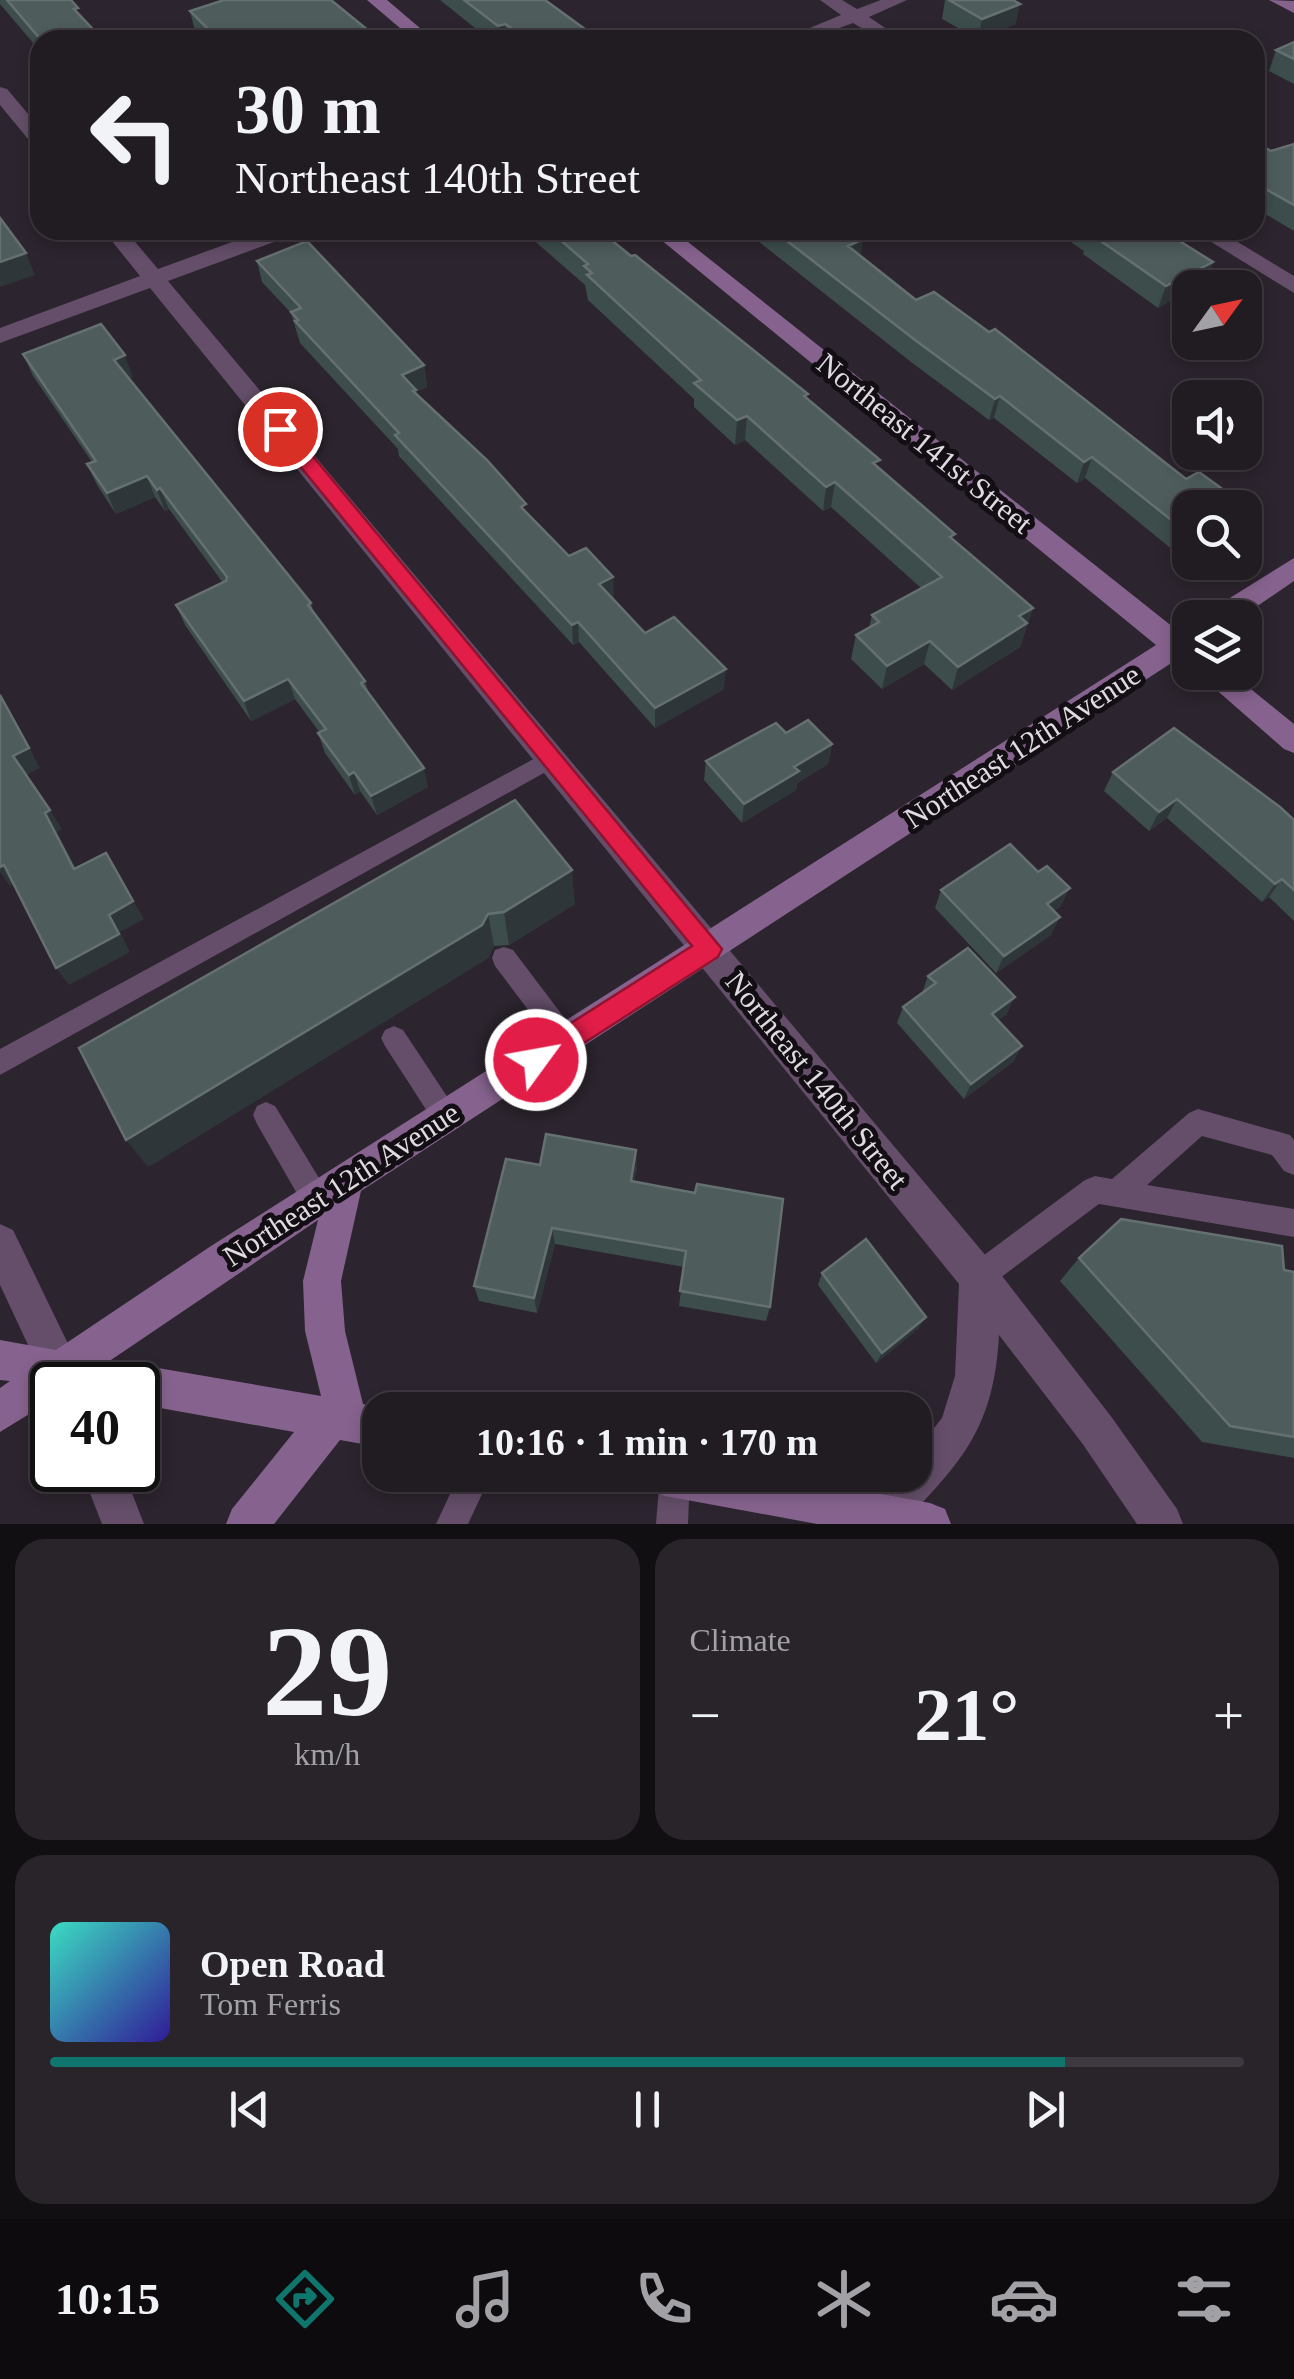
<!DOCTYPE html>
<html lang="en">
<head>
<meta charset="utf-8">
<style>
  :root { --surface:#211b22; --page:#29242a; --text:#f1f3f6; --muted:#a2a1a5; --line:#3e3940; --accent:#0f766e }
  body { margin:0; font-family:"Times New Roman",serif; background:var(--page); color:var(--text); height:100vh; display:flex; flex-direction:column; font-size:38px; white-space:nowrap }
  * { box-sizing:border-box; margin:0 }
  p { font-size:32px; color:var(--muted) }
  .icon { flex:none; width:55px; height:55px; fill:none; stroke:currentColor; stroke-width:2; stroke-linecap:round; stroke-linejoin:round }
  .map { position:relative; height:1524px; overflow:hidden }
  .details { display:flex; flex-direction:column; gap:15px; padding:15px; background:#120f13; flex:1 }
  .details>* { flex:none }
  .guide { position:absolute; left:30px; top:30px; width:1235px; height:210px; border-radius:30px; box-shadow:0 5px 15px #0003,0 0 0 2px var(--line); background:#211b22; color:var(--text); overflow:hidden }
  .needle { width:65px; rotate:57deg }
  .controls { position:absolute; left:1172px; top:270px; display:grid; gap:20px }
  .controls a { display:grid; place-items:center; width:90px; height:90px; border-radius:20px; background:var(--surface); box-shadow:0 5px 15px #0003,0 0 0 2px var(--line); font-size:50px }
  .speed { position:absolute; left:30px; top:1362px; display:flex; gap:20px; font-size:50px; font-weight:700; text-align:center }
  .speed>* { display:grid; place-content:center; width:130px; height:130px; border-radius:50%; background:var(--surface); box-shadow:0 5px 15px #0003,0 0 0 2px var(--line); line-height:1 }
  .speed .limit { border:5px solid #111; border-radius:15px; background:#fff; color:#111 }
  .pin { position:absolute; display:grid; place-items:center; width:85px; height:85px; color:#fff; margin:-42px; border:5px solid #fff; border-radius:50%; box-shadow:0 2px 10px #0007 }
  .me { position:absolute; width:110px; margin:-55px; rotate:58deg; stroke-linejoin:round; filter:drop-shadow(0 0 8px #0008) }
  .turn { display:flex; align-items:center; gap:35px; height:210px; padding:0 40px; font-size:45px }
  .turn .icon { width:130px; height:130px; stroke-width:2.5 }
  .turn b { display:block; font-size:70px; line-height:85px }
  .big { font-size:75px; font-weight:800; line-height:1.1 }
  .details .widget { flex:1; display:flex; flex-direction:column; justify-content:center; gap:15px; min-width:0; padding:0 35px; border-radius:30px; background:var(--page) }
  .details .dial { align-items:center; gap:0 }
  .dial b { font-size:130px; line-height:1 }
  .song { display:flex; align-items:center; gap:30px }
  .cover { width:120px; height:120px; border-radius:15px; background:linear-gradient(135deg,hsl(170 70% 55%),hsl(250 70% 35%)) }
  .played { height:10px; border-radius:5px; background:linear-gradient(90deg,var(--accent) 85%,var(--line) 85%) }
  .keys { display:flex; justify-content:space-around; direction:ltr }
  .heat { display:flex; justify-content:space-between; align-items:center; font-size:55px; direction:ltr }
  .details .tiles { flex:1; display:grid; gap:15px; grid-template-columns:1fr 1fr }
  .widget:last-child { grid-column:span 2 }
  .trip { position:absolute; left:362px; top:1392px; width:570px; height:100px; border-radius:30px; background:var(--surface); box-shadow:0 5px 15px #0003,0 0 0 2px var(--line); font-weight:800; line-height:100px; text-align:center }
  .tabs { display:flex; height:160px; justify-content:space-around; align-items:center; background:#0d0b0e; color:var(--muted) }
  .tabs .icon { width:70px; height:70px }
  .tabs .active { color:var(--accent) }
  .tabs b { font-size:45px; color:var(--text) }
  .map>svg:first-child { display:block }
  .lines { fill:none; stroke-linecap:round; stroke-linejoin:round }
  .lane { fill:#644e69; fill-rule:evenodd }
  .street { fill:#644e69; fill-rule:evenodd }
  .secondary { fill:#86638e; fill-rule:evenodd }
  .wall { fill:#3c4d4c }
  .shaded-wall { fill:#2e3639 }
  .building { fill:#4e5c5c; stroke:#657071; stroke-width:2.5 }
  .route { fill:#e11d48; stroke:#92132f; stroke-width:2.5 }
  .labels { text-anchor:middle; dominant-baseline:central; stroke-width:10; stroke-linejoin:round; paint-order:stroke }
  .street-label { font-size:30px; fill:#e0dae1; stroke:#120e13 }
</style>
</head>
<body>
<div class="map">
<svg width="1294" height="1524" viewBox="0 0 1294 1524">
  <rect width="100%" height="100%" fill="#2c242e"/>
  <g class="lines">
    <g class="lane">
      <path d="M552,749L560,752L563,758L560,764L0,1075V1049Z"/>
      <path d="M504,947L513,950L575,1032L579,1040L575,1048L566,1052L557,1048L495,966L492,958L495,950Z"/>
      <path d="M394,1026L403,1030L454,1107L458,1116L454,1125L445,1129L436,1125L385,1046L381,1038L385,1030Z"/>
      <path d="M266,1102L275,1106L327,1191L331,1201L327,1211L317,1215L307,1211L257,1124L253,1115L257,1106Z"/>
      <path d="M1198,1109L1290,1135L1294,1140V1175L1284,1171L1272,1155L1202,1136L1147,1185L1294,1209V1237L1099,1204L988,1287L978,1291L968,1287L964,1277L968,1267L1085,1180L1095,1176L1112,1179L1189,1113Z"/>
      <path d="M459,1475H491L468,1524H436Z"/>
      <path d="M660,1475H690L688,1524H656Z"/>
    </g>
    <g class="street">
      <path d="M820,0H842L857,9L881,0H907L869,17L903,40H881L853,23L807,40H781L841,15Z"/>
      <path d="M0,87L7,89L40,128V147L33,145L0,105Z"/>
      <path d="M103,230H125L158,269L265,230H296L293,235L168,281L992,1263L1110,1415L1177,1509L1183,1524H1137L1082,1443L999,1335C994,1427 963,1461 902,1524H865L861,1514L867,1499L892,1475H915V1452L942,1418L955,1376L959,1284L150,288L0,343V328L140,276Z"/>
      <path d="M1192,230H1218L1294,276V293Z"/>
      <path d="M0,1224L13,1230L88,1385H52V1396L0,1285Z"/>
      <path d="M81,1470H123L144,1524H102Z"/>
    </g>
    <g class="secondary">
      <path d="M367,0H387L434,40H414Z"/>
      <path d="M1269,0L1294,1V13Z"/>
      <path d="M649,230H673L1178,631L1190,626V667L1176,660L361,1191L341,1281L345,1331L363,1404L388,1410H380V1447L340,1440L274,1524H226L232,1509L294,1432L138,1404V1385H52V1400L0,1432V1388L10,1381L0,1380V1340L56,1350L211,1246L1156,645ZM318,1220L303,1281L305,1331L321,1396L111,1360Z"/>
      <path d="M1294,558V581L1240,618H1205L1209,611Z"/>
      <path d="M1196,672H1230L1294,724V753L1284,749Z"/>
      <path d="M644,1475H778L930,1503L945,1509L951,1524H817L665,1496L650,1490Z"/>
    </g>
  </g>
  <g class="wall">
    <path d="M0,0H71L40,40V51L0,4Z"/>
    <path d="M440,0H545L600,40H490Z"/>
    <path d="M945,0H1013L1016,24L978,39L942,19Z"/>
    <path d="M190,11L380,40H204L195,31Z"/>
    <path d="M1294,42V84L1269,71L1276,50Z"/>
    <path d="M1255,142L1271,151L1294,144V231L1255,208Z"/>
    <path d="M522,230H599L807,399L953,540L1033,608L1020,647L952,690L924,664L882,689L851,659L856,635L869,628L872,615L921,588L831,507L823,511L745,440L735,445L694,407V399L588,300L585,285Z"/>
    <path d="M744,230H850L860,256L916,300L1186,479L1232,496L1227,508H1190V542L1174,551L1085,478L1077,483L994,418L989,420L911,362Z"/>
    <path d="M1053,230H1162L1213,262L1205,284L1198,288H1190L1158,308L1083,254L1084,251Z"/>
    <path d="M257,261L424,365L427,387L417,391V395L527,513L569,556L614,598H613L645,633L724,689L655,728L579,642L573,645L399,456L398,449L300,343L291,313L262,282Z"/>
    <path d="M23,354L133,377L129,378L311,603L314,613L365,681L369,694L428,787L377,815L360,791L355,795L325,753L318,733H320L295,699L251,721L185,625L176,605L223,583L169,509L165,511L155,497L116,514L97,485L87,464L92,462L33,376Z"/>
    <path d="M786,733L832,744L828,764L797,783L796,790L742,823L704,780L706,761Z"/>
    <path d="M1113,772L1294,820V921L1269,897L1262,902L1167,818L1149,831L1104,791Z"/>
    <path d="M515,800L575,904L509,945L494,946L488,958L148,1167Z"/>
    <path d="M941,890L1061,906L1054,911L1051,935L996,973L935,908Z"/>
    <path d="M928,976L1007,1014L998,1020L1014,1061L964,1099L897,1023L903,1007L922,993Z"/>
    <path d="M540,1165L637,1168L634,1182L770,1307L766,1321L679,1306L684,1267L555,1244L537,1313L479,1301L474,1286Z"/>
    <path d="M1079,1258L1294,1272V1458L1202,1442L1060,1281Z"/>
    <path d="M822,1273L919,1328L876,1363L818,1285Z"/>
  </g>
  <g class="shaded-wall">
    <path d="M1020,4L1016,24L978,39L982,19Z"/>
    <path d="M505,24L507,40H499L498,26Z"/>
    <path d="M247,29L250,40H218L217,38Z"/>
    <path d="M863,239L860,261L848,246Z"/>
    <path d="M26,253L35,275L0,287V262Z"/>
    <path d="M1213,262L1205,284L1198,288H1190V291L1158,308L1166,286Z"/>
    <path d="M125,355L133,377L123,381L114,360Z"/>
    <path d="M424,365L427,387L417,391L420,411L402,375Z"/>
    <path d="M1000,396L994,418L989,420L995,399Z"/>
    <path d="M747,416L745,440L735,445L737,420Z"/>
    <path d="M1092,457L1085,478L1077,483L1084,462Z"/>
    <path d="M147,476L155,497L116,514L107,493Z"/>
    <path d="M835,482L831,507L823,511L826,487Z"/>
    <path d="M160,488L169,509L165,511L157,490Z"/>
    <path d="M1232,496L1227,508H1217L1219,503Z"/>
    <path d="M1190,526V542L1174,551L1184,530Z"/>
    <path d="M613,577L614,598L600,605L599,584Z"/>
    <path d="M1033,608L1020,647L952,690L958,667L1019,616Z"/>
    <path d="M578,622L579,642L573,645L572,625Z"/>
    <path d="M930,641L924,664L882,689L887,666Z"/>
    <path d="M726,669L724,689L655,728V708Z"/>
    <path d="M288,679L295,699L251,721L244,701Z"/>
    <path d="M0,692L40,768L26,775L13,756Z"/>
    <path d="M832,744L828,764L797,783L796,790L742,823L744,804L794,767Z"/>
    <path d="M424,768L428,787L377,815L371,796Z"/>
    <path d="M354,772L360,791L355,795L349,775Z"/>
    <path d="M1177,799L1167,818L1149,831L1159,812Z"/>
    <path d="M50,810L62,829L57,832L86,887L74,869L45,813Z"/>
    <path d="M106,853L144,919L120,932L130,952L69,985L56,968L109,915Z"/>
    <path d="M4,865L17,883L10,886L0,872V867Z"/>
    <path d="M572,870L575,904L509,945L504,912Z"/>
    <path d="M1282,879L1269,897L1262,902L1275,884Z"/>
    <path d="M1070,888L1061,906L1039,922L1047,904Z"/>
    <path d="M488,914L494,946L488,958L148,1167L126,1140Z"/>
    <path d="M1060,917L1051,935L996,973L1004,956Z"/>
    <path d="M1015,997L1007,1014L985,1030L992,1014Z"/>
    <path d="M1022,1046L1014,1061L964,1099L971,1084Z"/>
    <path d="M636,1150L637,1168L631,1199V1181Z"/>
    <path d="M552,1228L555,1244L537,1313L534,1298Z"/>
    <path d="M926,1317L919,1328L876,1363L882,1353Z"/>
  </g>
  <g class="building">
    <path d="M7,0H71L78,8L74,9L103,40H41Z"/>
    <path d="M224,0H331L380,40H260L247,29L217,38L190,11Z"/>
    <path d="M464,0H545L600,40H530L505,24L498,26Z"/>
    <path d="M949,0H1013L1020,4L982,19Z"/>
    <path d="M1294,42V59L1276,50Z"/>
    <path d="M1255,142L1271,151L1294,144V205L1255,183Z"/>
    <path d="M0,218L26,253L0,262Z"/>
    <path d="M549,230H599L631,256L635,255L808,394L804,396L880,460L873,463L955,534L950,537L1033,608L1019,616L1027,623L958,667L930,641L887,666L856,635L879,622L872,615L942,577L835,482L826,487L747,416L737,420L694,383L701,380L587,275L592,273L584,266L588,264Z"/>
    <path d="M773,230H850L863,239L848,246L916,300L934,292L989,332L995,329L1186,479L1199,472L1232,496L1219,503L1224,507L1222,508H1190V526L1184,530L1092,457L1084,462L1000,396L995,399L915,340Z"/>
    <path d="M1091,230H1162L1213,262L1166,286L1089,233L1093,231Z"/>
    <path d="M307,241L424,365L402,375L416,390L413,391L487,460L526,504L521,507L569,556L586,548L613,577L599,584L645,633L674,617L726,669L655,708L578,622L572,625L395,435L399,433L295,321L298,320L291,312L301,308L257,261Z"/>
    <path d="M101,324L125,355L114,360L311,603L308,605L365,681L361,683L424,768L371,796L354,772L349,775L318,733L326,729L288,679L244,701L176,605L226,581L227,577L160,488L157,490L147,476L107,493L87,464L96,461L23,354Z"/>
    <path d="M0,695L29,748L13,756L50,810L45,813L74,869L106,853L133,901L109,915L119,934L56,968L4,865L0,867Z"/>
    <path d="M808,720L832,744L794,767L799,771L744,804L706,761L776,723L786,733Z"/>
    <path d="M1174,728L1280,807L1294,820V890L1282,879L1275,884L1177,799L1159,812L1113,772Z"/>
    <path d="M515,800L572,870L504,912L488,914L482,925L126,1140L79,1048Z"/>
    <path d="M1010,844L1038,872L1047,866L1070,888L1047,904L1060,917L1004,956L941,890Z"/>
    <path d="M968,948L1015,997L992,1014L1022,1046L971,1084L903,1007L936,983L928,976Z"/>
    <path d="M546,1134L636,1150L631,1181L695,1193L697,1184L783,1199L770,1307L680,1291L686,1251L552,1228L534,1298L474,1286L506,1159L540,1165Z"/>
    <path d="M1121,1219L1282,1246L1284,1270L1294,1272V1437L1230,1426L1079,1258Z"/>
    <path d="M866,1239L926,1317L882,1353L822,1273Z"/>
  </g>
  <path class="route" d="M280,423L286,424L722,949L718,957L545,1068L536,1072L527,1068L523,1060L527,1051L692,946L273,433L270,429Z"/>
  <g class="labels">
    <g class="street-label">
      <text transform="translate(925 443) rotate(39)">Northeast 141st Street</text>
      <text transform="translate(1022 746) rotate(-33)">Northeast 12th Avenue</text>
      <text transform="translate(817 1080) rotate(51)">Northeast 140th Street</text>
      <text transform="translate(341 1184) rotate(-33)">Northeast 12th Avenue</text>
    </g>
  </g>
</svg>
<div class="controls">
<a><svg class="needle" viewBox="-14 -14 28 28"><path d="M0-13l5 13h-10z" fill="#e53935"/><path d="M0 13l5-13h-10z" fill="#a2a1a5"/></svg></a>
<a><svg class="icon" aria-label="sound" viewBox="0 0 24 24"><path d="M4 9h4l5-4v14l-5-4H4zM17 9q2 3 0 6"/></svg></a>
<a><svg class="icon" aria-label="search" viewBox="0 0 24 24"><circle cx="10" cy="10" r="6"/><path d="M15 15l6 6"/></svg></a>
<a><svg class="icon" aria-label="layers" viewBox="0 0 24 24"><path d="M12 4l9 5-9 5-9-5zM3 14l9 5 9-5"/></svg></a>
</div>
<div class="speed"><div class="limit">40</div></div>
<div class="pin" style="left:280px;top:429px;background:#d93025"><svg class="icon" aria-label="arrive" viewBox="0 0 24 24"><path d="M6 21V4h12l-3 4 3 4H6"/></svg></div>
<svg class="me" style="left:536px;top:1060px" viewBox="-20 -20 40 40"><circle r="17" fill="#e11d48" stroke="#fff" stroke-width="3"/><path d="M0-11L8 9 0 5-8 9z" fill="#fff"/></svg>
<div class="trip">10:16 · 1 min · 170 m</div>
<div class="guide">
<div class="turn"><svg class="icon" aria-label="left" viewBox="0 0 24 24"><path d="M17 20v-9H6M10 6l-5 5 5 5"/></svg><div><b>30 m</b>Northeast 140th Street</div></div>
</div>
</div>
<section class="details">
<div class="tiles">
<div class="widget dial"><b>29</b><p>km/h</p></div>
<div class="widget"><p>Climate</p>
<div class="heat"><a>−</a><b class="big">21°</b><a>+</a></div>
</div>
<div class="widget">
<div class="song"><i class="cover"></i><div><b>Open Road</b><p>Tom Ferris</p></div></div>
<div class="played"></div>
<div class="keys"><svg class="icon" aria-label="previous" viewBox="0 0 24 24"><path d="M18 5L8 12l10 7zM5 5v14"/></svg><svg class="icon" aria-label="pause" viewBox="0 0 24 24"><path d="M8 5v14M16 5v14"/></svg><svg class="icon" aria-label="next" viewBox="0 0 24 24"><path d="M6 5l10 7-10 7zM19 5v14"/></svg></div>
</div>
</div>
</section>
<nav class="tabs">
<b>10:15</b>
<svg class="icon active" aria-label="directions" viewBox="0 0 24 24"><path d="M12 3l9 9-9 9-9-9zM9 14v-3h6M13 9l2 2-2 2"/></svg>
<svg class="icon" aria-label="music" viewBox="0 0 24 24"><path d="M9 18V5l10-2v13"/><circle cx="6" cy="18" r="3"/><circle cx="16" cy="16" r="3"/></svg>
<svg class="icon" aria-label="phone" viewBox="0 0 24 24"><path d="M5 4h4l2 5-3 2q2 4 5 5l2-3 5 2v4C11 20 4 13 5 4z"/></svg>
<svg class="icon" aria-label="climate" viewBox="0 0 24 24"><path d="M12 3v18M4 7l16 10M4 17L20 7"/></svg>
<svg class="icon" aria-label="car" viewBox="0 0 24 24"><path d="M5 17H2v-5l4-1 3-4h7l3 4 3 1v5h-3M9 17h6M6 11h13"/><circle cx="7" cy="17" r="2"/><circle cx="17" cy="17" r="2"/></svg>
<svg class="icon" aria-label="filters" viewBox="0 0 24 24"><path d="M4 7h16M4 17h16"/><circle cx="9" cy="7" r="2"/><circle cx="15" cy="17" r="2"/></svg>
</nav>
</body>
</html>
